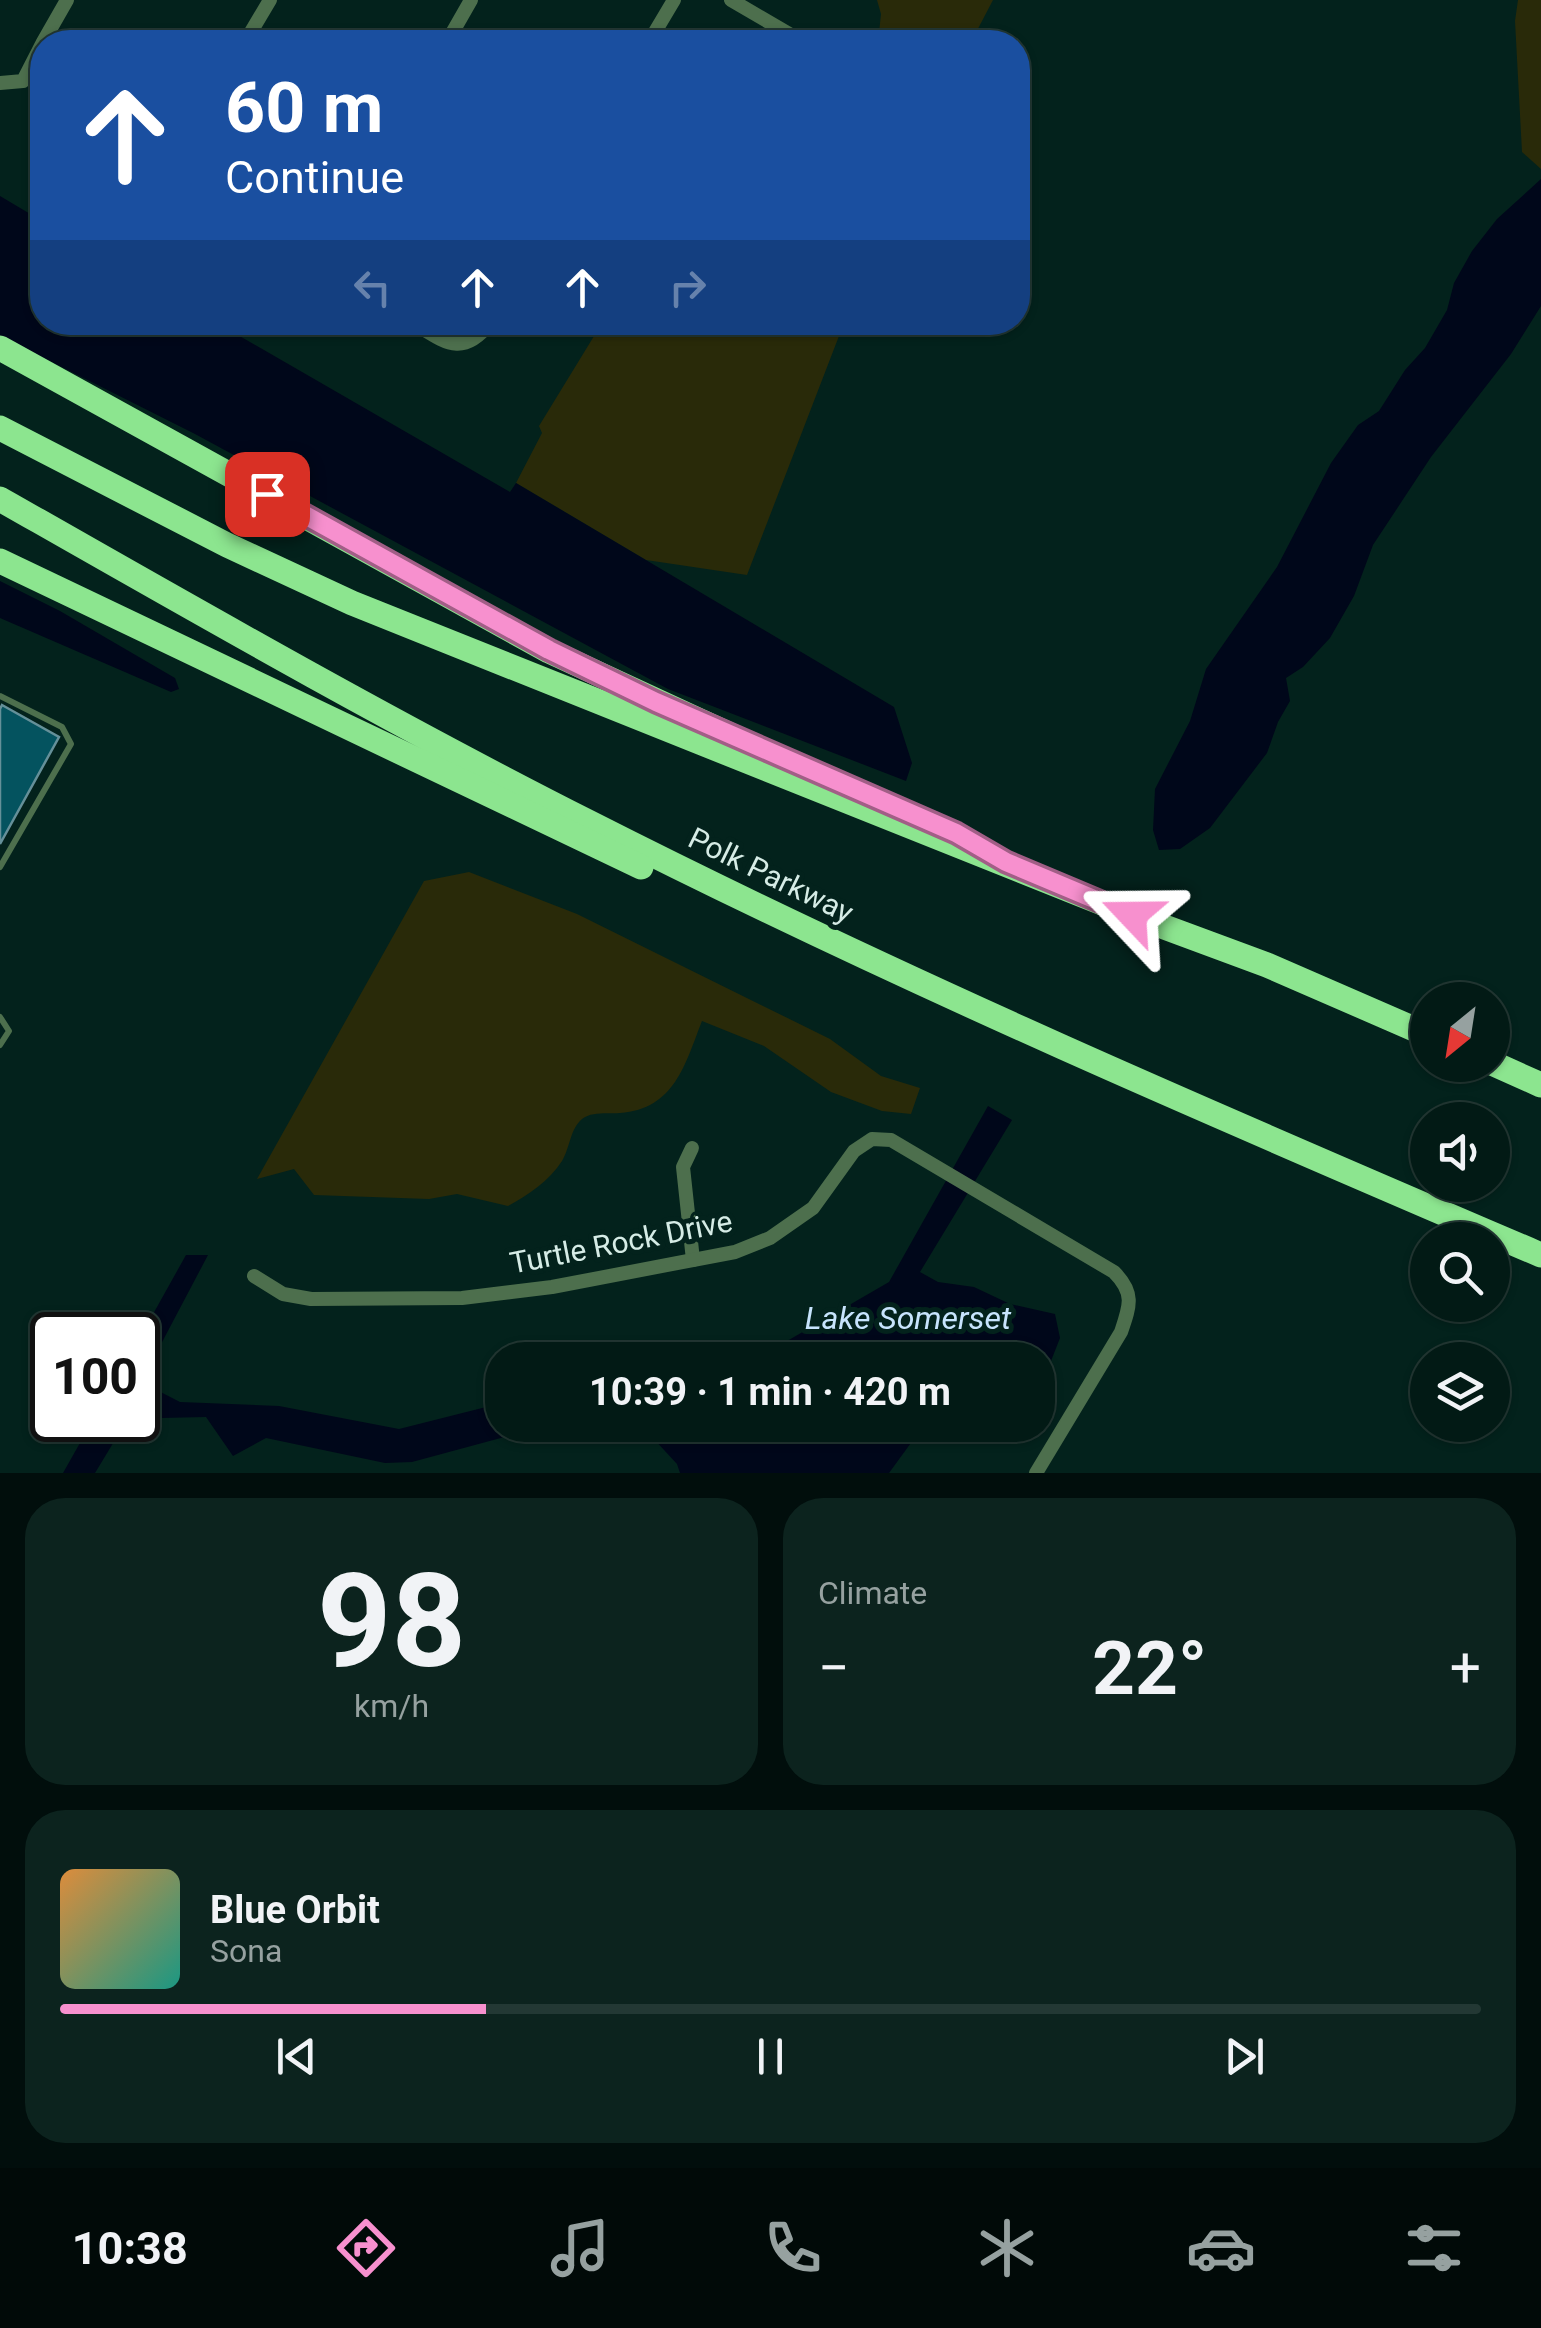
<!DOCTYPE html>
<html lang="en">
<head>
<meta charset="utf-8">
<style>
  :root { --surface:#021a15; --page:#0c231e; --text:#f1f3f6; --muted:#96a1a0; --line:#233834; --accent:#f790ce }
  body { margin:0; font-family:Roboto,sans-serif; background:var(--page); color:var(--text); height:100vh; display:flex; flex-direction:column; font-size:38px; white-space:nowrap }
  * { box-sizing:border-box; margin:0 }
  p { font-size:32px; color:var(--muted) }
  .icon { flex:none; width:55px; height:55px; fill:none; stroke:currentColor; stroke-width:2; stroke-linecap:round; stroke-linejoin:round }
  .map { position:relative; height:1473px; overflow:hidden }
  .details { display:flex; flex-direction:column; gap:25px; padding:25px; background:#010e0c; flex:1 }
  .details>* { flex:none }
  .guide { position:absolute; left:30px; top:30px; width:1000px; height:305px; border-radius:40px; box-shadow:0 2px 8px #0004,0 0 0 2px var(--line); background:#1a4fa0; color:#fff; overflow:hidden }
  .needle { width:65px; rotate:210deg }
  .buttons { position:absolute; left:1410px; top:982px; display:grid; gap:20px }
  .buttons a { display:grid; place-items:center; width:100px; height:100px; border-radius:50%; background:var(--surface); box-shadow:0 2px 8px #0004,0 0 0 2px var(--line); font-size:50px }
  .speed { position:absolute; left:30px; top:1312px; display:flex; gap:20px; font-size:50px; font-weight:700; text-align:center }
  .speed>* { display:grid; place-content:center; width:130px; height:130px; border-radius:50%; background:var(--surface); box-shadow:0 2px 8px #0004,0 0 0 2px var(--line); line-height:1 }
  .speed .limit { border:5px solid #111; border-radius:15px; background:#fff; color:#111 }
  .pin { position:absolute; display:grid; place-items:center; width:85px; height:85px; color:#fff; margin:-42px; border-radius:20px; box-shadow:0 5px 15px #0006 }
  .me { position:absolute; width:110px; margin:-55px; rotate:293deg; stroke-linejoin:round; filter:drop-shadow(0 0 8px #0008) }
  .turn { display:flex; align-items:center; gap:35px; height:210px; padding:0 30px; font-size:45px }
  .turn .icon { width:130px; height:130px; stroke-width:2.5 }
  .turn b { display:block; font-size:70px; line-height:85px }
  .lanes { display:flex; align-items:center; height:95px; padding:0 30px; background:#0003; justify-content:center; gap:50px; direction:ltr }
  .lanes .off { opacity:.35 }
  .big { font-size:75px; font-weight:700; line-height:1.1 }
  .details .tile { flex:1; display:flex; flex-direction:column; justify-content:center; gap:15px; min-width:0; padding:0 35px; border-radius:40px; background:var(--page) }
  .details .dial { align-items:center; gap:0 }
  .dial b { font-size:130px; line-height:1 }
  .song { display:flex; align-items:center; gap:30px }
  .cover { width:120px; height:120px; border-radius:15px; background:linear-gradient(135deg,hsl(30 70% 55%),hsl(170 70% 35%)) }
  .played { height:10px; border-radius:5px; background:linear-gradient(90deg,var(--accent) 30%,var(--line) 30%) }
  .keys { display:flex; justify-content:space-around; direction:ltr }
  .heat { display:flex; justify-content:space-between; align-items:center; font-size:55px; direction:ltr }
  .details .tiles { flex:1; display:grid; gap:25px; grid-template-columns:1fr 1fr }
  .tile:last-child { grid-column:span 2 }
  .trip { position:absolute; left:485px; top:1342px; width:570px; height:100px; border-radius:40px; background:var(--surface); box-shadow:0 2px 8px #0004,0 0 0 2px var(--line); font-weight:700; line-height:100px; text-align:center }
  .tab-bar { display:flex; height:160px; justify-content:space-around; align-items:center; background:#010a08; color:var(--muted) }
  .tab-bar .icon { width:70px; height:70px }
  .tab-bar .current { color:var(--accent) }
  .tab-bar b { font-size:45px; color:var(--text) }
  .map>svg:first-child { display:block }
  .green { fill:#292a09 }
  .water { fill:#00071a }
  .building { fill:#04535f; stroke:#659099; stroke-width:2.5 }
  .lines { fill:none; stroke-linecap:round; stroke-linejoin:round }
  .lane { stroke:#4d6f4d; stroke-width:6 }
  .street { stroke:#4d6f4d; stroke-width:14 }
  .highway { stroke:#8ce58f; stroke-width:25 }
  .route-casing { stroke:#a15e86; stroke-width:25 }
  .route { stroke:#f790ce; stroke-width:18 }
  .labels { text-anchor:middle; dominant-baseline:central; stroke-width:10; stroke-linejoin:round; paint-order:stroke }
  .street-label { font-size:30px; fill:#d6ece6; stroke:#03221c }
  .water-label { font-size:32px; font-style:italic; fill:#c7e4fd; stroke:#03221c }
</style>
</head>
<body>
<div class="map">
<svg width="1541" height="1473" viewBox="0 0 1541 1473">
  <rect width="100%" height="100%" fill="#03221c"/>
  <g class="green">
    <path d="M877,0H993L971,42H878L881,14Z"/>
    <path d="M1518,0H1541V169L1522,152L1515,21Z"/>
    <path d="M602,323H844L747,575L646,560L516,483L542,433L539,426Z"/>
    <path d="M469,872L577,914L830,1039L881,1076L920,1088L911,1114L882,1111L831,1092L764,1046L702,1021C685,1064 675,1109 620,1113C608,1114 592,1111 582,1119C570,1129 570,1148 562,1161C549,1181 528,1195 508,1206L457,1194L429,1199L314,1195L294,1169L257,1179L424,881Z"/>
  </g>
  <g class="water">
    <path d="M1541,179V306L1511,354L1431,457L1373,545L1354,596L1330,638L1303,667L1286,678L1290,701L1278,722L1267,753L1210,828L1180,849L1159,850L1153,830L1155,789L1190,721L1206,669L1277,567L1331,463L1358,425L1379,411L1405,370L1425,348L1447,310L1454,283L1472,251L1497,219Z"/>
    <path d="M0,196L42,221V322L217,323L510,492L516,483L894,707L912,763L906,781L668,689L195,434L0,336Z"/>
    <path d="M0,581L60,611L175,678L179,689L171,692L0,618Z"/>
    <path d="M988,1106L1012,1120L920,1272L938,1282L974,1287L1010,1304L1055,1314L1060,1338L1049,1366L1038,1369V1360H1010L980,1348L970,1360H781L775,1348L889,1282Z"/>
    <path d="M186,1255H208L141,1382L180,1402L279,1406L399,1429L502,1403V1425H549L412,1462L385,1463L266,1438L233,1456L206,1417L161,1418L118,1435L95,1473H63L93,1420H138V1341Z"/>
    <path d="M641,1425H771L795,1429L807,1425H924L889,1473H680L677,1464Z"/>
  </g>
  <path class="building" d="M2,705L59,737L0,844V709Z"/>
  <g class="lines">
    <g class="lane">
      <path d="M0,696L62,727L71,744L0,867"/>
      <path d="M0,1017L9,1031L0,1045"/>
    </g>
    <g class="street">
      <path d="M731,0L803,42"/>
      <path d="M43,42L67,0"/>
      <path d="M245,42L270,0"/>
      <path d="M447,42L471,0"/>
      <path d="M649,42L674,0"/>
      <path d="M0,83L23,81L42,44"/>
      <path d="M412,322C445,342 462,359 491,322"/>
      <path d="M692,1148L683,1167L693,1260"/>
      <path d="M254,1276L283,1294L311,1299L462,1298L552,1287L735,1252L770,1238L813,1208L854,1151L872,1139L891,1140L1114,1272C1135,1293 1130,1306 1121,1332L1036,1473"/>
    </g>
    <g class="highway">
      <path d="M0,348L549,651L752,745"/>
      <path d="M0,428L227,545L352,603L1132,915L1267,965L1428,1035"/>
      <path d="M0,499C195,610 390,722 590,823C901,981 1221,1118 1541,1255"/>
      <path d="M0,561L641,867"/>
      <path d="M1492,1063L1541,1085"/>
    </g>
  </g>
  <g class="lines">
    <defs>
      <path id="route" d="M267,494L549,650L656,702L956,833L1006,862L1132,915"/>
    </defs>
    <use href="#route" class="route-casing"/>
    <use href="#route" class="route"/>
  </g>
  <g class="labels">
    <g class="street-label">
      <text transform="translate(771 875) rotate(26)">Polk Parkway</text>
      <text transform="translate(621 1242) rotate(-11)">Turtle Rock Drive</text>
    </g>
    <g class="water-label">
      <text x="908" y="1318">Lake Somerset</text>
    </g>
  </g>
</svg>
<div class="buttons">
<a><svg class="needle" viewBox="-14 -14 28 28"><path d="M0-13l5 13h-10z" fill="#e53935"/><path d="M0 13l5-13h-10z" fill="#96a1a0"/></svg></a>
<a><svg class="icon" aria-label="sound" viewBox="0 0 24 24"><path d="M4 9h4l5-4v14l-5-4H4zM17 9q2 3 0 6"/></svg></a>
<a><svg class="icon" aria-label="search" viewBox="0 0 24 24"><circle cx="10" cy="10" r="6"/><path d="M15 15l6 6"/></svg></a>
<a><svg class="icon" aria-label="layers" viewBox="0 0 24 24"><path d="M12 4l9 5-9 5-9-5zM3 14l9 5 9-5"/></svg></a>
</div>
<div class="speed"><div class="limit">100</div></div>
<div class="pin" style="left:267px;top:494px;background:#d93025"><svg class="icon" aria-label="arrive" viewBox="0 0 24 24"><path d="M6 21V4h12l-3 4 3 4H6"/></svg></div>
<svg class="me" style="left:1132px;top:915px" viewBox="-20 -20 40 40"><path d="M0-17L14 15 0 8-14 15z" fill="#f790ce" stroke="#fff" stroke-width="4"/></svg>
<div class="trip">10:39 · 1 min · 420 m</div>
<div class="guide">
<div class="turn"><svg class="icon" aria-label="ahead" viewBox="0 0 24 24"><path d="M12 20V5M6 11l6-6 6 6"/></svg><div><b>60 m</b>Continue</div></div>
<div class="lanes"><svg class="icon off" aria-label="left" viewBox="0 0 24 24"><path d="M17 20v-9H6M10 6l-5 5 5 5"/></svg><svg class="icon" aria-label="ahead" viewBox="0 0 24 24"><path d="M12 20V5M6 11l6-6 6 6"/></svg><svg class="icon" aria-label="ahead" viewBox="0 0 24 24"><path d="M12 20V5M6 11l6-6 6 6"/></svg><svg class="icon off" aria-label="right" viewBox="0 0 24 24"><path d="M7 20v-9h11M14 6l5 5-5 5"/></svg></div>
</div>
</div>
<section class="details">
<div class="tiles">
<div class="tile dial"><b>98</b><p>km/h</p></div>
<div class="tile"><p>Climate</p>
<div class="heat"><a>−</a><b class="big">22°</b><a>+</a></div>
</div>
<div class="tile">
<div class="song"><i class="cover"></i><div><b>Blue Orbit</b><p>Sona</p></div></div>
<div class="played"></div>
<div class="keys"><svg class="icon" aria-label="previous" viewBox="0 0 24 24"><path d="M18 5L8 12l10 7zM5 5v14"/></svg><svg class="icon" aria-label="pause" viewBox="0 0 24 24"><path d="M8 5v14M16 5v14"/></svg><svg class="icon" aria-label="next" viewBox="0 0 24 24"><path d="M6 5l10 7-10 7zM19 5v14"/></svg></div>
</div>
</div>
</section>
<nav class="tab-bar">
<b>10:38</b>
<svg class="icon current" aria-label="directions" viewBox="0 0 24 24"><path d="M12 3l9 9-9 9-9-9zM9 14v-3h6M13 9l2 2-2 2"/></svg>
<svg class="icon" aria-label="music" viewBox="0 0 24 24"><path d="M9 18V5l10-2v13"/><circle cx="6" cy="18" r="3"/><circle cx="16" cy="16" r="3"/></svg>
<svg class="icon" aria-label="phone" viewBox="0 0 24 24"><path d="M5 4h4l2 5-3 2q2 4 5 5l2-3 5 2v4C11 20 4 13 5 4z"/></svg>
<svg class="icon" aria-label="climate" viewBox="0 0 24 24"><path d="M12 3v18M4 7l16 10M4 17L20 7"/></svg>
<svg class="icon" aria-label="car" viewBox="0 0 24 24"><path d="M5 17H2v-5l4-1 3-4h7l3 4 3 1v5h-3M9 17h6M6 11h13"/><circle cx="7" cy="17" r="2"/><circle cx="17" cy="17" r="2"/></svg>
<svg class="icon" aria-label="filters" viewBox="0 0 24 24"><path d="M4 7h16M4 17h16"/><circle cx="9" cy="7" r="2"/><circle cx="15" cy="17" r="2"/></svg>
</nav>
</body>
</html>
